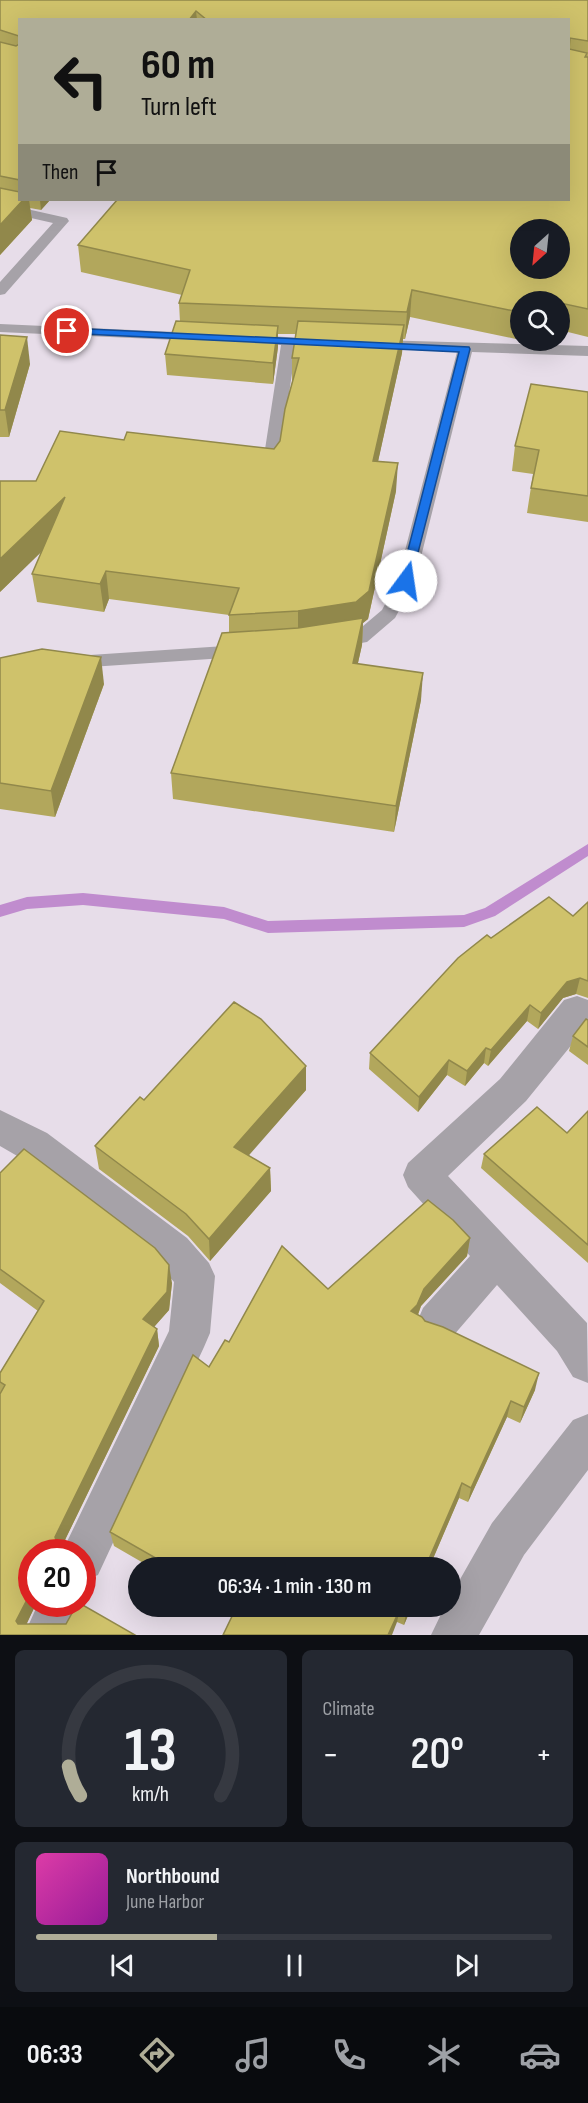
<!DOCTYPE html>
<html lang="en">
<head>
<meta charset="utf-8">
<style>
  :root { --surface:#171b24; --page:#242831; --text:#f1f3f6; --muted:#9ea1a6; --line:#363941; --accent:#afad97 }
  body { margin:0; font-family:"Sofia Sans Condensed",sans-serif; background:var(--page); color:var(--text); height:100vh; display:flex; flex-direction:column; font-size:22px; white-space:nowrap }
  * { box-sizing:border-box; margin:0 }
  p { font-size:20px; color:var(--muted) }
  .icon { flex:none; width:33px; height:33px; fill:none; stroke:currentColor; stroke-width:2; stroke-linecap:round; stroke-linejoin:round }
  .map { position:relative; height:1635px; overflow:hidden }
  .side { display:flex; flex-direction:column; gap:15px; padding:15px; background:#0d0f14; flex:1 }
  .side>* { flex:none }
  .guide { position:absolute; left:18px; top:18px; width:552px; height:183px; border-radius:0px; box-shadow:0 6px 24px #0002; background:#afad97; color:#111; overflow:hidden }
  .needle { width:39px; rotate:207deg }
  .controls { position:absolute; left:510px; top:219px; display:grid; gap:12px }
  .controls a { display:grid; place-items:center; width:60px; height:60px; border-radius:50%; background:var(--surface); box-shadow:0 6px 24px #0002; font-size:30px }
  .speed { position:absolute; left:18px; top:1539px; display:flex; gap:12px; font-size:30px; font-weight:700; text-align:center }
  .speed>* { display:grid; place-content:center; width:78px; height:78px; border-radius:50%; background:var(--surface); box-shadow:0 6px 24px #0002; line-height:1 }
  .speed .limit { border:9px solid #d22; background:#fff; color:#111 }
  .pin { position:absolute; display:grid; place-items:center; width:51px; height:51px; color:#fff; margin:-26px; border:3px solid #fff; border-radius:50%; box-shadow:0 2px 6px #0007 }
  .me { position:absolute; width:66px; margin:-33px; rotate:14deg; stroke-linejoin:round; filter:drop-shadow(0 0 4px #0008) }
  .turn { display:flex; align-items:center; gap:21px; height:126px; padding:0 24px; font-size:27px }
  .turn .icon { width:78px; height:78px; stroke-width:2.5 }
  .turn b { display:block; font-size:42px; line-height:51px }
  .then { display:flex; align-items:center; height:57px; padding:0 24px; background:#0003; gap:12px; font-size:22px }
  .big { font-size:45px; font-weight:600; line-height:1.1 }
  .side .widget { flex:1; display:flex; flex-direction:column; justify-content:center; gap:9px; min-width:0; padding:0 21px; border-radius:9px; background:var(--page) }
  .side .dial { align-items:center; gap:0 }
  .dial svg { height:156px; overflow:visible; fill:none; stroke:var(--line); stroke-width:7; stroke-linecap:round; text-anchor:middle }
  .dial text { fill:var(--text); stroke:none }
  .song { display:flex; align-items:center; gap:18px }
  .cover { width:72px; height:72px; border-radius:9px; background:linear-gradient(135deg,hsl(320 70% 55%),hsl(300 70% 35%)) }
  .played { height:6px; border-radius:3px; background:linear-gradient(90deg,var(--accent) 35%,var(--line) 35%) }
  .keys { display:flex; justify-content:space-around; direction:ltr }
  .heat { display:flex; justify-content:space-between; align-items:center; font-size:33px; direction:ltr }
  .side .tiles { flex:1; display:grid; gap:15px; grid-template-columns:1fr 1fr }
  .widget:last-child { grid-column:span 2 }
  .trip { position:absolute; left:128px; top:1557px; width:333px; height:60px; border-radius:30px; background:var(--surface); box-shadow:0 6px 24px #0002; font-weight:600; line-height:60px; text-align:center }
  .dock { display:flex; height:96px; justify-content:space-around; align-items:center; background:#090b0e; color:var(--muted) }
  .dock .icon { width:42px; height:42px }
  .dock .current { color:var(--accent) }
  .dock b { font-size:27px; color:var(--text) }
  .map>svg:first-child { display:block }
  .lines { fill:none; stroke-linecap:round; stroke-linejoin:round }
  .stream { fill:#c08cce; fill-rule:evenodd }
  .lane { fill:#a6a2a8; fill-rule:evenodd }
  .street { fill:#a6a2a8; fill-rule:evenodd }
  .wall { fill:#b2a75c }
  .shaded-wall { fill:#91884b }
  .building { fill:#cfc26b; stroke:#91884b; stroke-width:1.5; fill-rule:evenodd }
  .route { fill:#1a73e8; stroke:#114b97; stroke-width:1.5 }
</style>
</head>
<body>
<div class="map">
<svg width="588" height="1635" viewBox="0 0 588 1635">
  <rect width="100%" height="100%" fill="#e7dde9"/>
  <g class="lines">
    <path class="stream" d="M588,844V856L495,916L464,927L268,933L224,919L83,905L27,909L0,917V905L27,897L83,893L224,907L268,921L464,915L485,908Z"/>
    <g class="lane">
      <path d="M0,203L67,218L69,221L5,294L0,295V282L53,223L0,211Z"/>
      <path d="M0,324L198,333L205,337L198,341L0,332Z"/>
      <path d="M251,335L321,339L328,343L321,347L296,346L278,469L270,474L262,469L281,345L246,342L244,339L246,336Z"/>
      <path d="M377,340L588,346V356L472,352L415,581L395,618L367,642L338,647L332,645L329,641L332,637L356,632L382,610L397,581L457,352L372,348L369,345L372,342Z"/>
      <path d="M240,645L246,647L249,651L246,655L240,657L75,668L69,667L66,662L69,657L75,656Z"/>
    </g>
    <g class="street">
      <path d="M577,996L588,1000V1034L582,1032L526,1101L448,1176L587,1323L588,1383L573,1377L557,1351L497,1285L453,1336L438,1342L423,1336L417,1322L423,1308L470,1256L408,1187L403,1175L408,1163L500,1079L564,1000Z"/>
      <path d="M0,1110L47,1133L187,1238L209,1263L215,1276L210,1333L204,1347L98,1575L82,1581V1552H62L169,1331L174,1282L159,1264L19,1157L0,1146Z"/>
      <path d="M588,1414V1470L524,1555L479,1635H431L445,1606H450V1597L492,1523L573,1420Z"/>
      <path d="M82,1598L85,1604L71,1635H24L38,1604H82Z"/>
    </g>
  </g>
  <g class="wall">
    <path d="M0,0H588V337L560,330V302H520V329L516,339L410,317L405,339H403L402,353L378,461L396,491L368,619L363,623L362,645L358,663L421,700L394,832L173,799L171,773L229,633V615L109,599L104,612L37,602L32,574L42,551L0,592L36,481L124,440L274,449L280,441L292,382V358L296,334H278V347L273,384L167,375L165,354L180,322L179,303L182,295L81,272L78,245L568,20H20V200H50L41,210L30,208L32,220L0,255Z"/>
    <path d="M0,335L30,364L9,437H0Z"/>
    <path d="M588,392V522L527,513L533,474L512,471L515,446Z"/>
    <path d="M0,658L104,684L55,817L0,809Z"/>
    <path d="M588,902V998L576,994L563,998L538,1029L527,1021L488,1066L484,1063L465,1086L447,1075L418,1112L369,1069L370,1053L491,938L573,916Z"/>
    <path d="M588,1020V1065L569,1051L573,1036Z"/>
    <path d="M306,1090L248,1155L270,1168L271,1191L210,1261L188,1236L99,1169L95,1146L144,1100Z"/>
    <path d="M588,1111V1263L481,1168L484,1154L567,1133Z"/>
    <path d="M0,1173L172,1283L169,1310L154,1327L157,1329L159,1346L64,1542L32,1552V1604H36L26,1624L135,1635H0V1373L38,1311L0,1283Z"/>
    <path d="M470,1238L467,1256L421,1306L418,1315L425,1321L535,1390L520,1423L507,1417L468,1502L459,1498L429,1568H152L114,1546L110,1532L209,1367L229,1342L328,1289Z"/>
    <path d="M220,1606H412L404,1625L397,1622L234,1614Z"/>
  </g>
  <g class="shaded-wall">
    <path d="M196,11L197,20H189Z"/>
    <path d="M23,200H29L32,220L0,255V225Z"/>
    <path d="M40,200H50L41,210Z"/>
    <path d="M412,290L410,317L405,339L407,312Z"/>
    <path d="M520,309V329L516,339L519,312Z"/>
    <path d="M404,325L402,353L372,489L373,461Z"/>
    <path d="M278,326V347L273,384V363Z"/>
    <path d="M27,337L30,364L9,437L5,410Z"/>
    <path d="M398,463L396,491L368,619L363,623L362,645L352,689L298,639V611Z"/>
    <path d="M65,497L69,525L0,592V559Z"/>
    <path d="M106,571L109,599L104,612L100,584Z"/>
    <path d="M101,657L104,684L55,817L51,791Z"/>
    <path d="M423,673L421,700L394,832L396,806Z"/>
    <path d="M580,978L576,994L563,998L538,1029L541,1013L567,982Z"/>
    <path d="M530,1005L527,1021L488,1066L491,1050Z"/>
    <path d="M486,1048L484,1063L465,1086L467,1071Z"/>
    <path d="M449,1060L447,1075L418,1112L419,1097Z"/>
    <path d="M306,1066V1090L236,1170L234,1147Z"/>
    <path d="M270,1168L271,1191L210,1261L209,1239Z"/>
    <path d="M470,1238L467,1256L421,1306L415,1322L411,1311L424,1289Z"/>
    <path d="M169,1265L172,1283L169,1310L146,1336L143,1319Z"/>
    <path d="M157,1329L159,1346L64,1542L68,1552H54L55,1537Z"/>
    <path d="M539,1373L535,1390L520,1423L524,1407Z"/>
    <path d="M511,1401L507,1417L468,1502L471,1488Z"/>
    <path d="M462,1483L459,1498L429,1568H425Z"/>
    <path d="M31,1590L32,1604H36L22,1634L16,1621Z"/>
    <path d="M409,1606H412L404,1625L406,1612Z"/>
    <path d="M400,1609L397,1622L392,1635H388Z"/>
  </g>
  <g class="building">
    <path d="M0,0H588V41L570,38L569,49L587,53L585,57H588V309L560,303V302H555L527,295L524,302H520V309L519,312L412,290L407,312L179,303L190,270L78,245L117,200H568V20H207L196,11L189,20H20V180L0,176V42L16,46L19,44V36L0,30ZM520,230H560V268H520Z"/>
    <path d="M0,188L20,192V200H23L0,225Z"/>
    <path d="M176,321L278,326L273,363L165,354Z"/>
    <path d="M298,321L404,325L373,461L398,463L369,591L356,602L298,611L229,615L239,588L106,571L100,584L32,574L65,497L0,559V481H36L60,431L124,440L127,432L274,449L280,441L285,409L299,358H292Z"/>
    <path d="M0,335L27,337L5,410H0Z"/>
    <path d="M531,384L588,392V496L531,488L539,450L515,446Z"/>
    <path d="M363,618L353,663L423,673L396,806L171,773L222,633L298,628Z"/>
    <path d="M42,649L101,657L51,791L0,783V658Z"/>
    <path d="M549,897L573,916L588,902V981L580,978L567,982L541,1013L530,1005L491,1050L486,1048L467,1071L449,1060L419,1097L370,1053L458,958L487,935L491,938Z"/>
    <path d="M234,1002L261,1019L306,1066L234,1147L270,1168L209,1239L186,1214L95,1146L140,1097L144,1100Z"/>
    <path d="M586,1019L588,1020V1047L573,1036Z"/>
    <path d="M537,1107L567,1133L588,1111V1245L484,1154Z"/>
    <path d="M24,1149L155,1248L169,1265L167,1292L143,1319L157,1329L55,1537L56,1540H64L54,1552H32V1590L16,1621L18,1624H66L77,1604H81L135,1635H0V1394L5,1385L0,1382V1373L44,1301L0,1269V1173Z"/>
    <path d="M428,1200L453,1220L470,1238L424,1289L417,1305L411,1311L422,1317L425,1321L443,1327L539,1373L524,1407L511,1401L471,1488L462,1483L425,1568H173L110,1532L193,1355L209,1367L225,1340L229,1342L282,1246L328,1289Z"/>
    <path d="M237,1606H409L406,1612L400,1609L388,1635H223Z"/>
  </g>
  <path class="route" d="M67,328L469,347L470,349L410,584L406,585L400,581L459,352L63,333V329Z"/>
</svg>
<div class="controls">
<a><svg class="needle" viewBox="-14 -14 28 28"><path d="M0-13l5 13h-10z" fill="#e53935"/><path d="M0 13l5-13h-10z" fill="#9ea1a6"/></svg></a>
<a><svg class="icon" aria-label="search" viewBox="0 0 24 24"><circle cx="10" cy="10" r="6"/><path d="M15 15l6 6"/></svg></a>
</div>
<div class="speed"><div class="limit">20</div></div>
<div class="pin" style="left:67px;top:331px;background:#d93025"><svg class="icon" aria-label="arrive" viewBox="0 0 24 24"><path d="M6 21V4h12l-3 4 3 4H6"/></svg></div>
<svg class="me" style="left:406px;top:581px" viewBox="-20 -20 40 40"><circle r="19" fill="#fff"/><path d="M0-13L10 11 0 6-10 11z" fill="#1a73e8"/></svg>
<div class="trip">06:34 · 1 min · 130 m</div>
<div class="guide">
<div class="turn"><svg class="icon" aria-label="left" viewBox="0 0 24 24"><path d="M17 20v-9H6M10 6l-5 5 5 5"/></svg><div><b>60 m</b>Turn left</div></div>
<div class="then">Then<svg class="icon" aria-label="arrive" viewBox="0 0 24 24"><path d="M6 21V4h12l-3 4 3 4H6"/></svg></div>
</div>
</div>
<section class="side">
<div class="tiles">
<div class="widget dial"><svg viewBox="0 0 100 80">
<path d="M14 69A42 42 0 1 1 86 69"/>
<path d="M14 69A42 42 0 0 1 8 54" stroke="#afad97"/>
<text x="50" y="56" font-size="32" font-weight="700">13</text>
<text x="50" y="72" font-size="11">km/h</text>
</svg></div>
<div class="widget"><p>Climate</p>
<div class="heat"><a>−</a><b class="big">20°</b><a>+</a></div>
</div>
<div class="widget">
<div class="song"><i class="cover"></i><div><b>Northbound</b><p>June Harbor</p></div></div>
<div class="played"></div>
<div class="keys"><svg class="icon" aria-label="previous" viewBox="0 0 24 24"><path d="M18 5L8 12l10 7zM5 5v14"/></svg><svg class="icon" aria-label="pause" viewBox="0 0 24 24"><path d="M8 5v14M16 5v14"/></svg><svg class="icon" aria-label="next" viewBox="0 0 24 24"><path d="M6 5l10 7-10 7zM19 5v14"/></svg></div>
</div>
</div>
</section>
<nav class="dock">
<b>06:33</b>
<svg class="icon current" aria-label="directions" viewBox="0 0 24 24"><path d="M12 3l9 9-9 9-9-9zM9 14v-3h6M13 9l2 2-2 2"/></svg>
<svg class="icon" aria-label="music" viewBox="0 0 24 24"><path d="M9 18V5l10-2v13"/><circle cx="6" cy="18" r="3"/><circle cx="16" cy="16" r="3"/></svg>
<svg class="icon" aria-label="phone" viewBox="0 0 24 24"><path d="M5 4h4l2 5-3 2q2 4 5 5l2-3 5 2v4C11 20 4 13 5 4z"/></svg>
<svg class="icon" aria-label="climate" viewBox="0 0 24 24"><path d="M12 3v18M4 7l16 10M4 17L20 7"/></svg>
<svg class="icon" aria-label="car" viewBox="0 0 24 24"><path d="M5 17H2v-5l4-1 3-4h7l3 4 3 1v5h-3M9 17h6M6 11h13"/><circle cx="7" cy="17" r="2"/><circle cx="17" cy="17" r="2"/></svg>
</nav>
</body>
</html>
